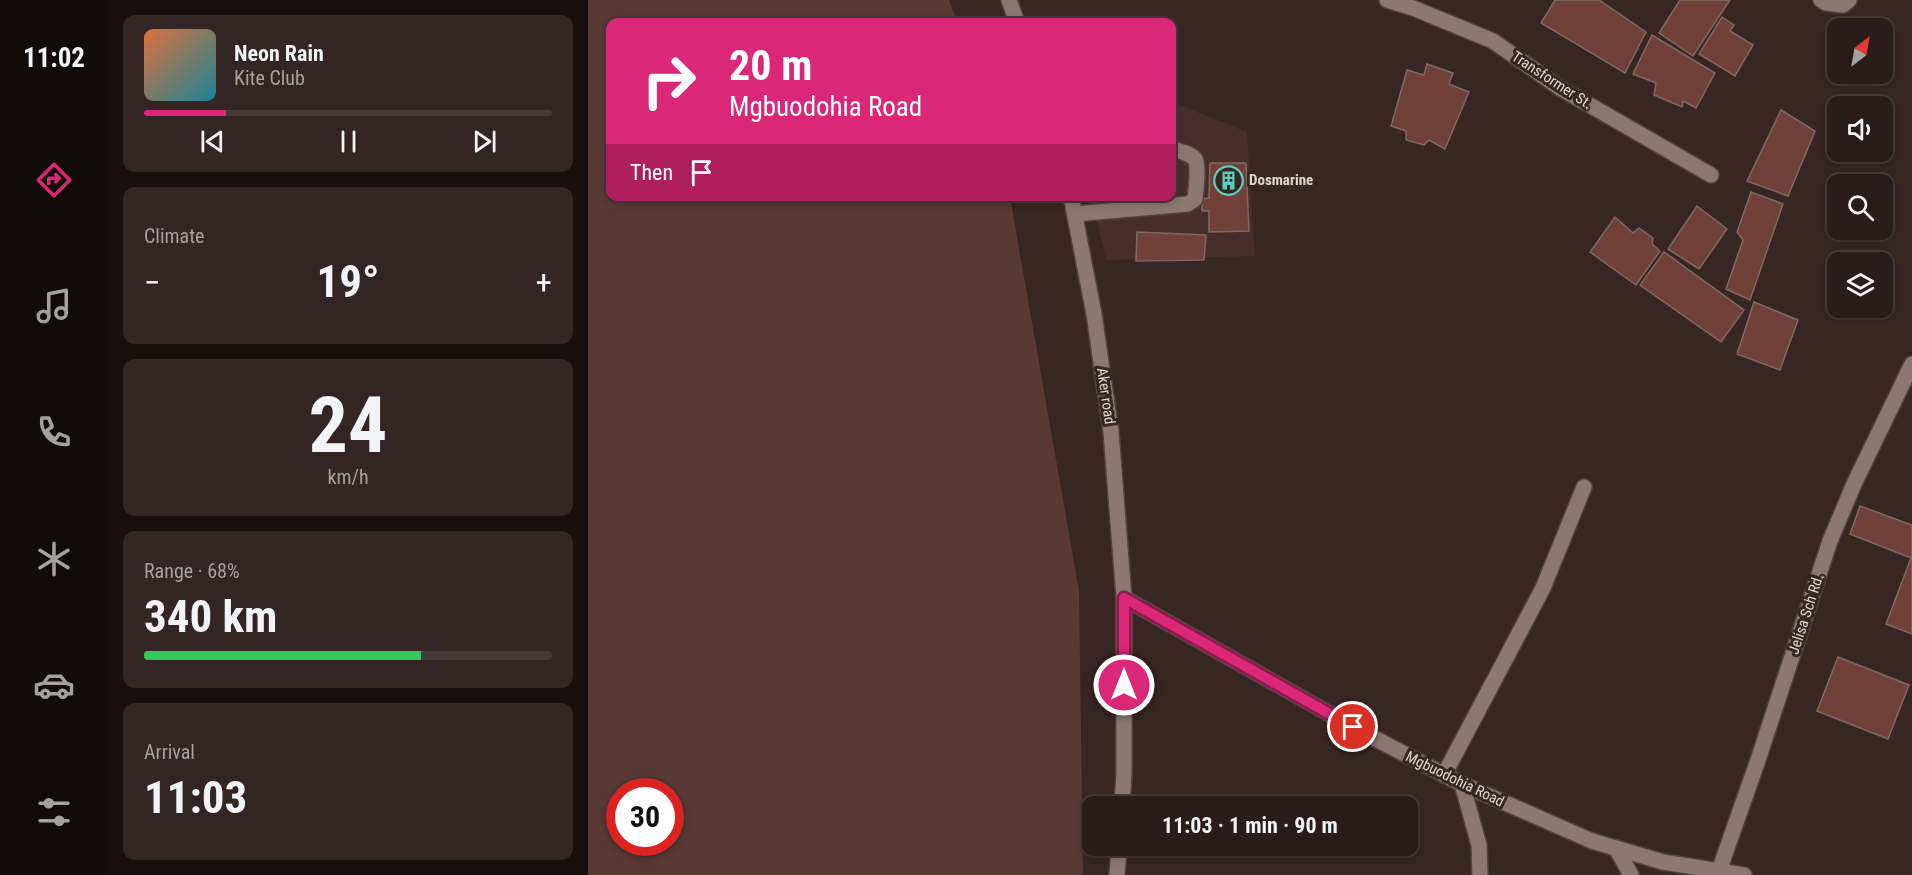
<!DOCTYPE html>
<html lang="en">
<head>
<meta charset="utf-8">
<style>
  :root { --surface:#2a1c1a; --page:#322523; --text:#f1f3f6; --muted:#a5a1a2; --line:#463a39; --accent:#db2777 }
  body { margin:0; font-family:"Roboto Condensed",sans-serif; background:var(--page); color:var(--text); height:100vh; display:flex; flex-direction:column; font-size:22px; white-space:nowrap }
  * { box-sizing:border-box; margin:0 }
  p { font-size:20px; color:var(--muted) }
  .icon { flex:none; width:33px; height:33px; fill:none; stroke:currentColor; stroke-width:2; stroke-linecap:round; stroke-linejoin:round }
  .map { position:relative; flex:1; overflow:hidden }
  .panel { display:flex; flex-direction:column; gap:15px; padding:15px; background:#170f0e; width:480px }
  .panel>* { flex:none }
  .banner { position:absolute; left:18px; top:18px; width:570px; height:183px; border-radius:12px; box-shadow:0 3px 9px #0003,0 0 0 2px var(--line); background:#db2777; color:#fff; overflow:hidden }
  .needle { width:39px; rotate:31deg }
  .fabs { position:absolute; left:1239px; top:18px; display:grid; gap:12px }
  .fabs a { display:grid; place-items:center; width:66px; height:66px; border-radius:12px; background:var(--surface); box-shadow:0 3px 9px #0003,0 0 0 2px var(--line); font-size:30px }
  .speed { position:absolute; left:18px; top:778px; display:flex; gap:12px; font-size:30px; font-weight:700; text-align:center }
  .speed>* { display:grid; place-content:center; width:78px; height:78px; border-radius:50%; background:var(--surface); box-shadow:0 3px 9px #0003,0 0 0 2px var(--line); line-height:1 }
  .speed .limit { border:9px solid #d22; background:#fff; color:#111 }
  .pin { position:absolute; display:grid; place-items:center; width:51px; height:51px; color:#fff; margin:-26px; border:3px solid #fff; border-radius:50%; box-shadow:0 2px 6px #0007 }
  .me { position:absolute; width:66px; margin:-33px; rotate:0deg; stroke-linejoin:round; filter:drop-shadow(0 0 4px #0008) }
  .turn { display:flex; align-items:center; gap:21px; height:126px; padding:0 24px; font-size:27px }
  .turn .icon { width:78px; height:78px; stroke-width:2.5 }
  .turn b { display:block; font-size:42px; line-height:51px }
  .then { display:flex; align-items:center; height:57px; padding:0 24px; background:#0003; gap:12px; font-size:22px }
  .big { font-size:45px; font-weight:700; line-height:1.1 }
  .panel .card { flex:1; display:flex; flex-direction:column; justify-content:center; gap:9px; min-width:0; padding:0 21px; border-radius:12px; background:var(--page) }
  .panel .dial { align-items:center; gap:0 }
  .dial b { font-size:78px; line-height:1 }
  .song { display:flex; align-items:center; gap:18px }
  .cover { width:72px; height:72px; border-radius:9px; background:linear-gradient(135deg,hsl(20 70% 55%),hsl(190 70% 35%)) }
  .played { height:6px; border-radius:3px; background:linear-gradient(90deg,var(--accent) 20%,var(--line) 20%) }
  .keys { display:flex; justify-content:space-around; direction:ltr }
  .heat { display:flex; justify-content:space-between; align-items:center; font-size:33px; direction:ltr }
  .charge { height:9px; border-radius:4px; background:linear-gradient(90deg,#34c759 68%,var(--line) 0) }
  .trip { position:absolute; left:494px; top:796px; width:336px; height:60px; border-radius:12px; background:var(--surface); box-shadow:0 3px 9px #0003,0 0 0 2px var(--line); font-weight:700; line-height:60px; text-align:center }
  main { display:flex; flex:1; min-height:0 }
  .tabs { display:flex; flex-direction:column; width:108px; justify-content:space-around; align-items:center; background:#110b0a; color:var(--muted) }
  .tabs .icon { width:42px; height:42px }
  .tabs .active { color:var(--accent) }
  .tabs b { font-size:27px; color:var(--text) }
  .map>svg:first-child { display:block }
  .built { fill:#472e2a }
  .green { fill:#593933; fill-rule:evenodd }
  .building { fill:#714139; stroke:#7e6965; stroke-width:1.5 }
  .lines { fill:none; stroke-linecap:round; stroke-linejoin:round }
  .minor-casing { stroke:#51423f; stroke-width:18 }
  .minor { stroke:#8d7773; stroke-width:15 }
  .route-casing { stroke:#8e194d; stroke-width:15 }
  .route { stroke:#db2777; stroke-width:10 }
  .labels { text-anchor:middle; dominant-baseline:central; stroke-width:6; stroke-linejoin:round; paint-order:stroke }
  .street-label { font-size:15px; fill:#e0d4d2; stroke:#382623 }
  .poi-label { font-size:15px; font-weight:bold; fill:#e0d4d2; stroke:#382623; text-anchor:start }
</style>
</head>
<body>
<main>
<nav class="tabs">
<b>11:02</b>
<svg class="icon active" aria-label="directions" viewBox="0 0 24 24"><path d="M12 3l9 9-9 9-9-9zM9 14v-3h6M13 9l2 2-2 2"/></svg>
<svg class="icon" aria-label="music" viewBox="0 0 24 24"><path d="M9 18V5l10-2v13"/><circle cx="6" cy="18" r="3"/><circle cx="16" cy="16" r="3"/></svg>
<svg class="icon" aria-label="phone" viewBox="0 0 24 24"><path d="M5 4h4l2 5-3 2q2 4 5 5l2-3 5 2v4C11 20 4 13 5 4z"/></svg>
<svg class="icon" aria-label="climate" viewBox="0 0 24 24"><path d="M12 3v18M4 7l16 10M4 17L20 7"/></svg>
<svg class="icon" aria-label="car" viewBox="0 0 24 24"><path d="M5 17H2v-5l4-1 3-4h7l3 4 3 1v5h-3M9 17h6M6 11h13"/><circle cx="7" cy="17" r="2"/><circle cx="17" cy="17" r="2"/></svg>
<svg class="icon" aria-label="filters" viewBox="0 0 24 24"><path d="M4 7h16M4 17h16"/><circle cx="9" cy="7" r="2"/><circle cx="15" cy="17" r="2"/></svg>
</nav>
<section class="panel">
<div class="card">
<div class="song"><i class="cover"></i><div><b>Neon Rain</b><p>Kite Club</p></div></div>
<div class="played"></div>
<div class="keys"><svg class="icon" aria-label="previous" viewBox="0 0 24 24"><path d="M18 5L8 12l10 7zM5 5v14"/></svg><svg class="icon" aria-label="pause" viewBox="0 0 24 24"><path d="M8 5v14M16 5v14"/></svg><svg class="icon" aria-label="next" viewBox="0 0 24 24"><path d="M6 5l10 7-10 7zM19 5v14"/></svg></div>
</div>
<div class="card"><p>Climate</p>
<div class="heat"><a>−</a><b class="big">19°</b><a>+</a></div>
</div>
<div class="card dial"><b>24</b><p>km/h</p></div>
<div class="card"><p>Range · 68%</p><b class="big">340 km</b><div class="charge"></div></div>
<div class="card"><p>Arrival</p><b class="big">11:03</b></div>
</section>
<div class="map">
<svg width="1324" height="875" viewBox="0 0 1324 875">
  <rect width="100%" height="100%" fill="#382623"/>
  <path class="built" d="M584,102L659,132L667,256L518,260L504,197L584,196Z"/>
  <path class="green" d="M0,0H361L369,22H22V196L422,197L491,591L495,875H0ZM32,792H82V843H32Z"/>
  <g class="building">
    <path d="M967,0H1011L1058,32L1037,73L953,23Z"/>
    <path d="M1092,0H1142L1105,56L1071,33Z"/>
    <path d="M1134,17L1146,25L1142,31L1165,45L1147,76L1111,54Z"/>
    <path d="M1064,35L1127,73L1108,108L1095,101L1094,107L1066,95L1068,83L1045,74Z"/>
    <path d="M839,64L865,73L861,84L881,92L857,149L841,140L836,145L818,140V131L803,126L819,70L836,75Z"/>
    <path d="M1193,110L1227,131L1200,196L1159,181Z"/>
    <path d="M622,163H658L661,231L621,232V211H614V199L621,198Z"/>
    <path d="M1163,192L1195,204L1162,300L1138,289L1155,240L1149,232Z"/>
    <path d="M1109,206L1139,229L1111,269L1080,249Z"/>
    <path d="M1027,217L1045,233L1051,228L1065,238L1064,244L1072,251L1048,285L1002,252Z"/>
    <path d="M549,232L618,235L616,260L548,261Z"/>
    <path d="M1076,252L1156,310L1133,342L1052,285Z"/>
    <path d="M1166,302L1210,320L1192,370L1149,354Z"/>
    <path d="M1272,506L1324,525V634L1298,624L1323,558L1262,534Z"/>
    <path d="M1250,657L1321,685L1300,739L1229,711Z"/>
  </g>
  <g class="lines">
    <defs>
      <g id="minor">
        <path d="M421,0L429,22"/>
        <path d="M799,0L825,8L905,41L972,88L1123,175"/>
        <path d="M1233,0L1238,3L1255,5L1261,0"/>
        <path d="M483,196L506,314L523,432L536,598V773L534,807"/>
        <path d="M487,214L600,204L607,199C608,191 611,165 607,159C602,153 591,151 584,149"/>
        <path d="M536,598L765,727L874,784L1004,841L1075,862L1156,875"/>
        <path d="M856,775L955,588L996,487"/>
        <path d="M874,784L891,845L892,875"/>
        <path d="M1028,848L1043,875"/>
        <path d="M1131,871L1170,760L1242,541L1266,484L1324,364"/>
        <path d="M529,875L531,846"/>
      </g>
    </defs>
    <use href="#minor" class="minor-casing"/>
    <use href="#minor" class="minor"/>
  </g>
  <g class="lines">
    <defs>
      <path id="route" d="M536,685V598L765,727"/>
    </defs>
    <use href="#route" class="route-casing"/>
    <use href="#route" class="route"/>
  </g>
  <defs>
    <symbol id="building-ring" viewBox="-11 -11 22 22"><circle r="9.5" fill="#382623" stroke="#5ccebb" stroke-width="1.5"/><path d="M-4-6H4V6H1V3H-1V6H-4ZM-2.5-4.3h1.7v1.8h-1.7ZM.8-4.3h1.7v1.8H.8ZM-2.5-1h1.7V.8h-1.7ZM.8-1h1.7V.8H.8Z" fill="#5ccebb"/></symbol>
  </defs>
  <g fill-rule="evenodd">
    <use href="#building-ring" x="624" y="164" width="33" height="33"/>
  </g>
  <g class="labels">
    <g class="street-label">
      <text transform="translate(964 80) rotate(33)">Transformer St.</text>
      <text transform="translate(518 396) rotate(82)">Aker road</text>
      <text transform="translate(1218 614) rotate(-72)">Jelisa Sch Rd.</text>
      <text transform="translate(867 779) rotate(26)">Mgbuodohia Road</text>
    </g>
    <g class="poi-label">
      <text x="661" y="180">Dosmarine</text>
    </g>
  </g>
</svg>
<div class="fabs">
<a><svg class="needle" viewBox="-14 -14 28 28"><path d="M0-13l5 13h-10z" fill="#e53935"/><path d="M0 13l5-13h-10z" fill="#a5a1a2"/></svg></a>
<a><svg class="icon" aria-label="sound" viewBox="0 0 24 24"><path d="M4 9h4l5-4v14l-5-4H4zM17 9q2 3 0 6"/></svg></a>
<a><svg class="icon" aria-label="search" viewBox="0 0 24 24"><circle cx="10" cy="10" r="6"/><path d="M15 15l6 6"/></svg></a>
<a><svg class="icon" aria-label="layers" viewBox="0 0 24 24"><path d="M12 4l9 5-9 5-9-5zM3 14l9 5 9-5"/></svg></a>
</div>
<div class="speed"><div class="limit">30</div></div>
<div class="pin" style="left:765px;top:727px;background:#d93025"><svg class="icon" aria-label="arrive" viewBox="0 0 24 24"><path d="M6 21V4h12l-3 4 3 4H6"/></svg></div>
<svg class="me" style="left:536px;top:685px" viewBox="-20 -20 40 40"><circle r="17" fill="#db2777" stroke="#fff" stroke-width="3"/><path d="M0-11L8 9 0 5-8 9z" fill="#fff"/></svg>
<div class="trip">11:03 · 1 min · 90 m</div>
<div class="banner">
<div class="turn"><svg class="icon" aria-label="right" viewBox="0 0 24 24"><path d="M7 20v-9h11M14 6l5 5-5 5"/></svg><div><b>20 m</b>Mgbuodohia Road</div></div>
<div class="then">Then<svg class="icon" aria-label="arrive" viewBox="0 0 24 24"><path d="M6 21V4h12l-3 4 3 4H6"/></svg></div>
</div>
</div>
</main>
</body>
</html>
